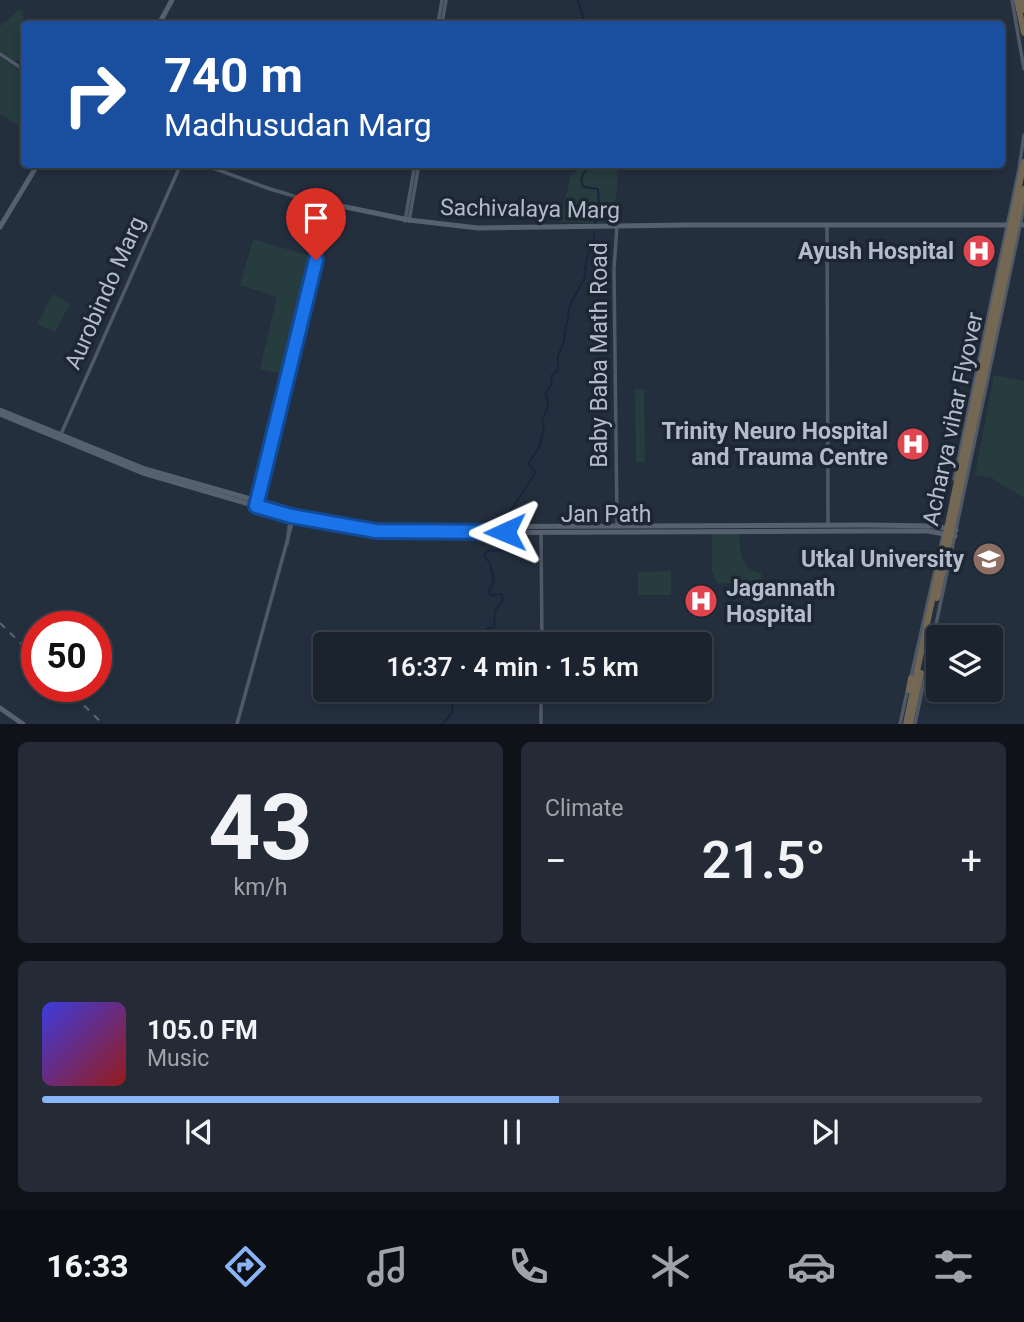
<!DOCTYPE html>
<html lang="en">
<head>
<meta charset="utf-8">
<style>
  :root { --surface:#1b232e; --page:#242b36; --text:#f1f3f6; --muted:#a0a4aa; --line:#39404a; --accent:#8ab4f8 }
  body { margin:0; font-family:Roboto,sans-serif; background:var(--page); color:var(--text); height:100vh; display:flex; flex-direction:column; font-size:26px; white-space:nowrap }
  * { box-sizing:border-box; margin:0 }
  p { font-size:23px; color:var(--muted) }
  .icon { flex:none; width:38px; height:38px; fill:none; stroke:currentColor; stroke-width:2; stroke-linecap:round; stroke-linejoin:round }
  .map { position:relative; height:724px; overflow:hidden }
  .sheet { display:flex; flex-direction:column; gap:18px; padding:18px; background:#0f1319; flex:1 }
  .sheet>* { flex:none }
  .banner { position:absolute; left:21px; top:21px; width:984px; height:147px; border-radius:7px; box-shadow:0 4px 10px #0003,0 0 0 2px var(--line); background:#1a4fa0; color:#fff; overflow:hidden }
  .fabs { position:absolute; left:926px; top:625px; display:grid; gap:14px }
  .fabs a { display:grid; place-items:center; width:77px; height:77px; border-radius:7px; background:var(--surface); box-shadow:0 4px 10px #0003,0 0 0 2px var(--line); font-size:35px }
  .speed { position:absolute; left:21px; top:611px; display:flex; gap:14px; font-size:35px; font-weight:700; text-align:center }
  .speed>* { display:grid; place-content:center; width:91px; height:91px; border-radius:50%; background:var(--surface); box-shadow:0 4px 10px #0003,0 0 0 2px var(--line); line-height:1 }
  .speed .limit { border:10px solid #d22; background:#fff; color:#111 }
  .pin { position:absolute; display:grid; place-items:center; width:60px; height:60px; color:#fff; margin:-72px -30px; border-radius:50% 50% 50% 0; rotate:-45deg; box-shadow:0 0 7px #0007 }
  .pin .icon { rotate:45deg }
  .me { position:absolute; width:77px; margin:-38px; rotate:269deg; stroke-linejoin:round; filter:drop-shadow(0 0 5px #0008) }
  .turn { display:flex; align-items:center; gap:24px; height:147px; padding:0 28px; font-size:32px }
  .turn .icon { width:91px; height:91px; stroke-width:2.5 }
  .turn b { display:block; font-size:49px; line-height:60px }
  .big { font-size:52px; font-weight:600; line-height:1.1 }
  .sheet .tile { flex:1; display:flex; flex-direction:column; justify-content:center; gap:10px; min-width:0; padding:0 24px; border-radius:10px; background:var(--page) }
  .sheet .dial { align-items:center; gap:0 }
  .dial b { font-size:91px; line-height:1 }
  .song { display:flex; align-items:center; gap:21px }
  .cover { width:84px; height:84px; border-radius:10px; background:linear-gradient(135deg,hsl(240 70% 55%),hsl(0 70% 35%)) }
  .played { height:7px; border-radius:4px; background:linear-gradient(90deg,var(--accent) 55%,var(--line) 55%) }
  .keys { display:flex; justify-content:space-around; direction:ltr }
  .heat { display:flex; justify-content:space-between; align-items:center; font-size:38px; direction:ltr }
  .sheet .tiles { flex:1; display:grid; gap:18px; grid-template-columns:1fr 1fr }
  .tile:last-child { grid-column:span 2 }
  .trip { position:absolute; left:313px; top:632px; width:399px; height:70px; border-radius:7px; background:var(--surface); box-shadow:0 4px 10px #0003,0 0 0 2px var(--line); font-weight:600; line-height:70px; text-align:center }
  .tab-bar { display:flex; height:112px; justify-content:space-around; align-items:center; background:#0b0e12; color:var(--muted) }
  .tab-bar .icon { width:49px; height:49px }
  .tab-bar .active { color:var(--accent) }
  .tab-bar b { font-size:32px; color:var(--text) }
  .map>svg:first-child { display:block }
  .green { fill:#263c3f }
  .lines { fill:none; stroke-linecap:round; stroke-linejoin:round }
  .stream { stroke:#17263c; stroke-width:2 }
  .minor { stroke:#505966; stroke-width:3.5 }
  .major { stroke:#56606e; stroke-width:5 }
  .highway { stroke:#746855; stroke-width:6 }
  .rail { stroke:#5a6575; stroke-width:2; stroke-dasharray:7 7; stroke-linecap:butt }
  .route-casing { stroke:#114b97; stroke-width:18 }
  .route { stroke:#1a73e8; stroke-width:12 }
  .labels { text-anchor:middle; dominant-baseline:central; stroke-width:7; stroke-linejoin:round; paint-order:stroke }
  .street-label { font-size:23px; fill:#b4bcc9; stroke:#1d2633 }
  .poi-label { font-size:23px; font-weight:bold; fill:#b4bcc9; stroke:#1d2633; text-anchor:end }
</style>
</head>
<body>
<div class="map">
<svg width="1024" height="724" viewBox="0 0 1024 724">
  <rect width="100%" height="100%" fill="#242f3e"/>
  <g class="green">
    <path d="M19,10L23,11L24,57L15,62L0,52V26Z"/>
    <path d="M0,57L24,74V129L0,114Z"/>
    <path d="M577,165H618L617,190L611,223L560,222L571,174L574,175Z"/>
    <path d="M253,239L314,257L285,375L260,369L277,297L240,285Z"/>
    <path d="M53,294L70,304L55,332L37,324Z"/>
    <path d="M994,375L1024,381V498L990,477L975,475Z"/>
    <path d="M635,389H644L645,462H636Z"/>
    <path d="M712,532H739C740,550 739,569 761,573V585L717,583L712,571Z"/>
    <path d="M671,571V595H638V572Z"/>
  </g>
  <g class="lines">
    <g class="stream">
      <path d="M578,0L585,24"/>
      <path d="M589,164C586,172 577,178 584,187L598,189L599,207L595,224"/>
      <path d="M502,524L536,472L528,463L539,448L544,427L542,421L548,406L546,392L552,384L551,376L558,370V356L563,344L570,305L585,277L586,261L594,239V232"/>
      <path d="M485,644L487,629L494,627L495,611L503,600L501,594L491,595L488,592L494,581L490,564L484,555L487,551L501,550L502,533"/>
      <path d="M443,724L452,713L454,690"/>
    </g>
    <g class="minor">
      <path d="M1012,0L1024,69"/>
      <path d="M438,24L442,0"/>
      <path d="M442,24L446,0"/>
      <path d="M0,54L24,70"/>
      <path d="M202,164L270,189L328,206"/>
      <path d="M405,221L415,164"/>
      <path d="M409,221L419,164"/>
      <path d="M827,225L828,524"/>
      <path d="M617,226L614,269L617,525"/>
      <path d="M61,434L181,164"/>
      <path d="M954,479L1019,169L1024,135"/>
      <path d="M541,533L542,644"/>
      <path d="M287,544L291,513"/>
      <path d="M911,677L943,535"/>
      <path d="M541,690V724"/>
      <path d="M237,724L294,516"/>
      <path d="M900,724L908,688"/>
      <path d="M915,724L1024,207"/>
    </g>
    <g class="major">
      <path d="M159,24L172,0"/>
      <path d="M331,204L409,220L478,228L687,225H1024"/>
      <path d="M0,227L38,164"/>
      <path d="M0,410L145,469L254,500H257L258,497"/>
      <path d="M0,414L143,473L256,506"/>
      <path d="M261,501L292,510L378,527L868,525L933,526L956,530"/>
      <path d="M260,504V507L256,506L257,500L261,501L331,207H334"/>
      <path d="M260,507C304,519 350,529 396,533L869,531H928L955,536"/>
      <path d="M0,708L23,724"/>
    </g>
    <g class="highway">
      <path d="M1017,0L1024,33"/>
      <path d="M1021,0L1024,10"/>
      <path d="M937,598L1024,189"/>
      <path d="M909,690L911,678"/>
      <path d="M906,724L1024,162"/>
      <path d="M910,724L921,673"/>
    </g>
    <g class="rail">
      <path d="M0,623L37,659"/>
      <path d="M64,686L103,724"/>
    </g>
  </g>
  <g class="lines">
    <defs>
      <path id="route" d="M316,260L256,506L291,516L376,531L505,532"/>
    </defs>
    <use href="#route" class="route-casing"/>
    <use href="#route" class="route"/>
  </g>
  <defs>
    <symbol id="hospital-disc" viewBox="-11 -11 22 22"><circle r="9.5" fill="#e0444e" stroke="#1d2633"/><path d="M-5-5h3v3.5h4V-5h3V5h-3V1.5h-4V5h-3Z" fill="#fff"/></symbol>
    <symbol id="university-disc" viewBox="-11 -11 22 22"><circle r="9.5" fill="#8d6e63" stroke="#1d2633"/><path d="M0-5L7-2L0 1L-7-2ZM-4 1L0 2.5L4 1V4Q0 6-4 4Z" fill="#fff"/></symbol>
  </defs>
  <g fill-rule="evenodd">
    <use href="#hospital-disc" x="960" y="232" width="38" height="38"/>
    <use href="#hospital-disc" x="894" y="425" width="38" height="38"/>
    <use href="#university-disc" x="970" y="540" width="38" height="38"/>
    <use href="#hospital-disc" x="682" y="582" width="38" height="38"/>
  </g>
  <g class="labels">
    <g class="street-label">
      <text transform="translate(530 209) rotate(1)">Sachivalaya Marg</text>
      <text transform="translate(105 293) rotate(-66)">Aurobindo Marg</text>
      <text transform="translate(599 355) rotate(-90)">Baby Baba Math Road</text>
      <text transform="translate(953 419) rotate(-78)">Acharya vihar Flyover</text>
      <text x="606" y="514">Jan Path</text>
    </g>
    <g class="poi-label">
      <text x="954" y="251">Ayush Hospital</text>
      <text x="888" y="431">Trinity Neuro Hospital<tspan x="888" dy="26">and Trauma Centre</tspan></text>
      <text x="964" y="559">Utkal University</text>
      <text x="726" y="588" text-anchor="start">Jagannath<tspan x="726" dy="26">Hospital</tspan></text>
    </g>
  </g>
</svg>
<div class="fabs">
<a><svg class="icon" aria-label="layers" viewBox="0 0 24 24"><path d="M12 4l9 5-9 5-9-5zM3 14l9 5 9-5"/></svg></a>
</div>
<div class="speed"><div class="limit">50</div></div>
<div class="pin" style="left:316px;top:260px;background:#d93025"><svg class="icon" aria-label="arrive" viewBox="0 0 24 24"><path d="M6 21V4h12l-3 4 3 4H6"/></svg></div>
<svg class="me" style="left:505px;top:532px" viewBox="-20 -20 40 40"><path d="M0-17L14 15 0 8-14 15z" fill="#1a73e8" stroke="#fff" stroke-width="4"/></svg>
<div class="trip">16:37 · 4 min · 1.5 km</div>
<div class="banner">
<div class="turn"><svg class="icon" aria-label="right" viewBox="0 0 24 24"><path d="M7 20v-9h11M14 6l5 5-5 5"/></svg><div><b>740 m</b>Madhusudan Marg</div></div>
</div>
</div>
<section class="sheet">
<div class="tiles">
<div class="tile dial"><b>43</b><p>km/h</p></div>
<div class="tile"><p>Climate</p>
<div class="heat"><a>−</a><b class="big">21.5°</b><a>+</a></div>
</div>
<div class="tile">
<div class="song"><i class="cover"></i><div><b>105.0 FM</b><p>Music</p></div></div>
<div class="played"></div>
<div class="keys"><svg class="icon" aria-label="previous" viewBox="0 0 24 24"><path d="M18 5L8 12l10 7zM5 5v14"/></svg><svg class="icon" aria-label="pause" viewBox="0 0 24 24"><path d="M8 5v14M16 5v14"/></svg><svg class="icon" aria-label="next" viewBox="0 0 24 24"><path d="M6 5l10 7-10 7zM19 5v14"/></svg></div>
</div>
</div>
</section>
<nav class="tab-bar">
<b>16:33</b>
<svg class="icon active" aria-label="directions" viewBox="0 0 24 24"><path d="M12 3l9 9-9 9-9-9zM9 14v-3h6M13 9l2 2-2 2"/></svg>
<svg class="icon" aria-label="music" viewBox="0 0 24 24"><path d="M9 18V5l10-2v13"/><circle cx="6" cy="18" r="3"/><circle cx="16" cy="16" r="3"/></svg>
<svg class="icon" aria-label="phone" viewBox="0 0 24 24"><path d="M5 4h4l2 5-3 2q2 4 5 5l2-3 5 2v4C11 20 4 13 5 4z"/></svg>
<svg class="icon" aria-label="climate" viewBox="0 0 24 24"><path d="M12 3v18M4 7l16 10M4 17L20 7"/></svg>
<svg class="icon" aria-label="car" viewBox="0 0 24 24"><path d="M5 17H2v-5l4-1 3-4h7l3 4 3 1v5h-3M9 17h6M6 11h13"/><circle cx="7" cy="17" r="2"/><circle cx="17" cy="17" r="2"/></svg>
<svg class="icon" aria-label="filters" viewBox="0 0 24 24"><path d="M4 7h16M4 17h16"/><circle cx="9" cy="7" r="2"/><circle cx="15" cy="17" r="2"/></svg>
</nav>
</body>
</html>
